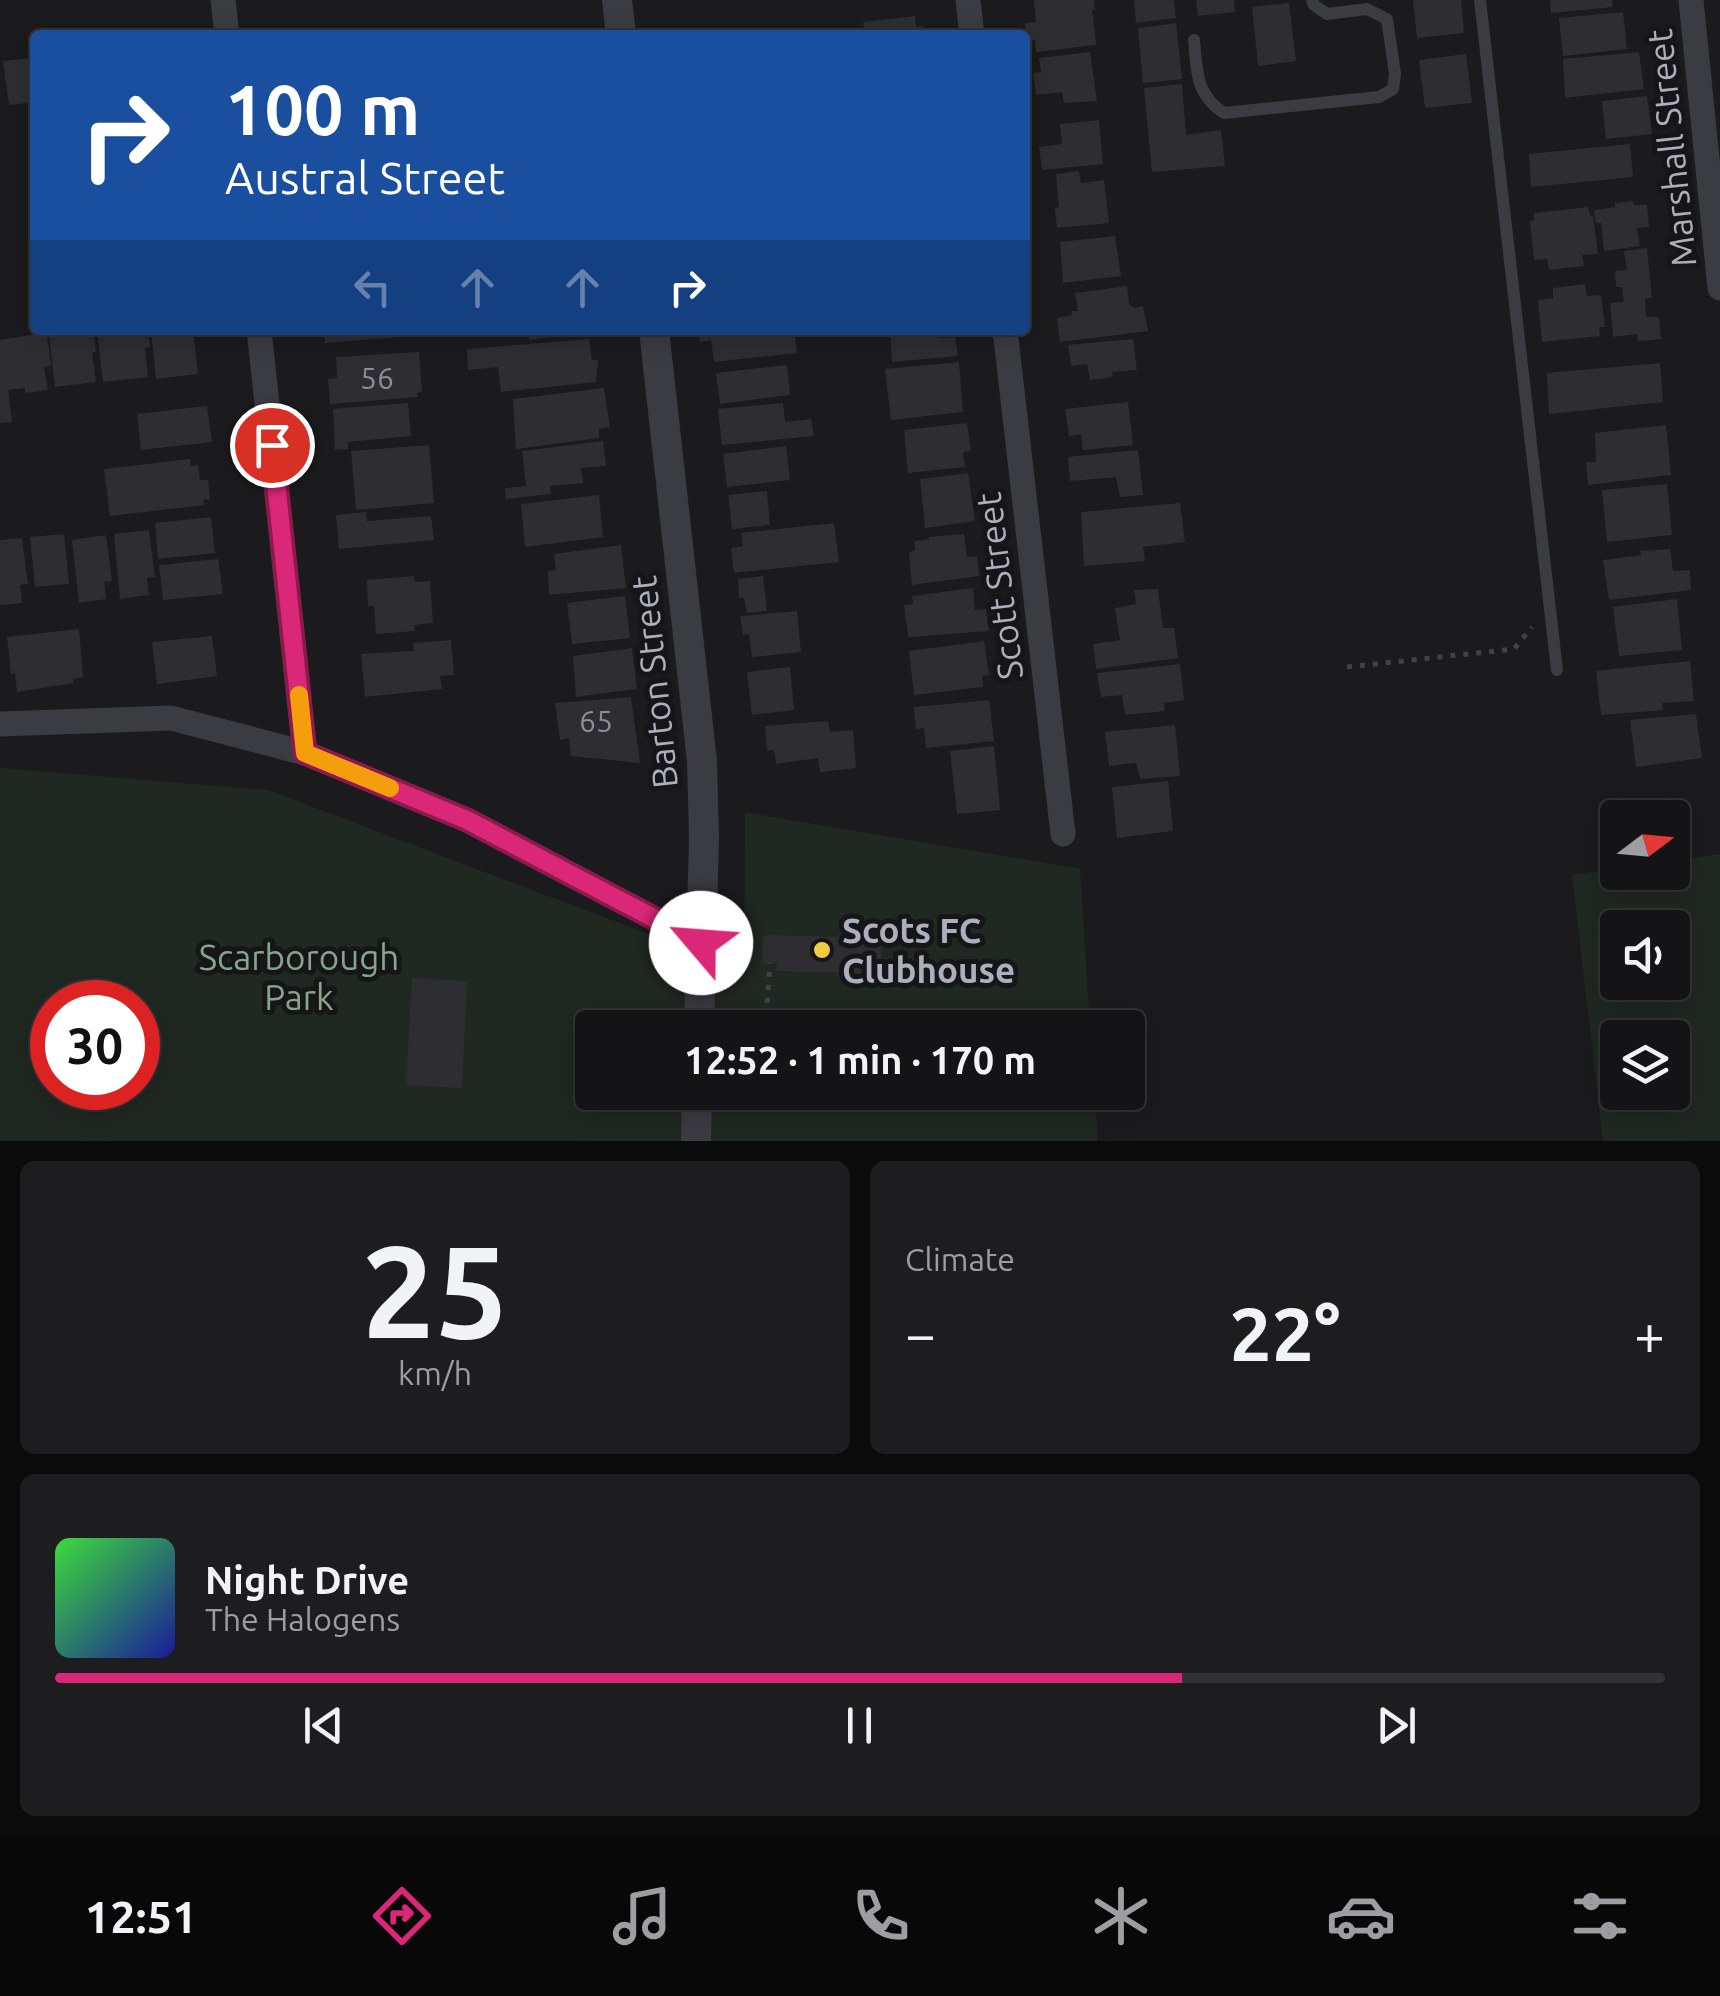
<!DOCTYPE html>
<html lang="en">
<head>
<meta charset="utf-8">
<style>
  :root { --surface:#141416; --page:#1d1d1f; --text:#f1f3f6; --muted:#9d9ea1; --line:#333335; --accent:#db2777 }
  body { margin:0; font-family:Ubuntu,sans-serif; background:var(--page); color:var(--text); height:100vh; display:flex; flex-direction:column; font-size:38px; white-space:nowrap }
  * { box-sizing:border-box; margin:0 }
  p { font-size:32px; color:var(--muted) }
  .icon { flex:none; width:55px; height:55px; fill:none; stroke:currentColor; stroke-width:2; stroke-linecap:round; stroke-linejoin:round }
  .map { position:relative; height:1141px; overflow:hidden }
  .drawer { display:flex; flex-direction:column; gap:20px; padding:20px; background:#0b0b0c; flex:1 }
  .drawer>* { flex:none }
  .hud { position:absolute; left:30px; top:30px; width:1000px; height:305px; border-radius:10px; box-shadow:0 5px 25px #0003,0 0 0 2px var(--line); background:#1a4fa0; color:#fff; overflow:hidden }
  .needle { width:65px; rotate:74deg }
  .fabs { position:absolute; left:1600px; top:800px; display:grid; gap:20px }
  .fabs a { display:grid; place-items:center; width:90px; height:90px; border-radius:10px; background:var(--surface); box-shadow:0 5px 25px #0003,0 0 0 2px var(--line); font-size:50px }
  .speed { position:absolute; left:30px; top:980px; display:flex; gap:20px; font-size:50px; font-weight:700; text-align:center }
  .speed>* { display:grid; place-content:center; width:130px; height:130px; border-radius:50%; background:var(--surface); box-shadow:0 5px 25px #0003,0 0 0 2px var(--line); line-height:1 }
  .speed .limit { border:15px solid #d22; background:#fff; color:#111 }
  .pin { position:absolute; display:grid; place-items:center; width:85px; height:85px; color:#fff; margin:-42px; border:5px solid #fff; border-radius:50%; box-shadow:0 2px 10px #0007 }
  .me { position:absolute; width:110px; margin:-55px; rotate:297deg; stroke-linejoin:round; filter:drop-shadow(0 0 8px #0008) }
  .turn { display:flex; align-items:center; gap:35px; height:210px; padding:0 30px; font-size:45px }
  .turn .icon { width:130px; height:130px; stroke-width:2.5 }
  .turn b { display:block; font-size:70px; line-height:85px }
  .lanes { display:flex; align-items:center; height:95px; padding:0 30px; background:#0003; justify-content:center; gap:50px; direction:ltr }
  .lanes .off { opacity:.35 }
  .big { font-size:75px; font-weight:700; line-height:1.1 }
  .drawer .card { flex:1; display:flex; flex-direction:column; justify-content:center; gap:15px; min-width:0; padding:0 35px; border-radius:15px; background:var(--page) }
  .drawer .dial { align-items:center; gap:0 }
  .dial b { font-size:130px; line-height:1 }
  .song { display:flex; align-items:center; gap:30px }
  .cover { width:120px; height:120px; border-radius:15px; background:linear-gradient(135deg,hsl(120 70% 55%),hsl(240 70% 35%)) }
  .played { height:10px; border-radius:5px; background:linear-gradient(90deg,var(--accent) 70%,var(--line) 70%) }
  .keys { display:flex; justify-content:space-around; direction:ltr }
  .heat { display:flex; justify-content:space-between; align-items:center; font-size:55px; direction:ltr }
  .drawer .tiles { flex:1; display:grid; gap:20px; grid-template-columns:1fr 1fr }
  .card:last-child { grid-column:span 2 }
  .trip { position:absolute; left:575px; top:1010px; width:570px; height:100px; border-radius:10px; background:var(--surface); box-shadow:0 5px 25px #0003,0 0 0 2px var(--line); font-weight:700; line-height:100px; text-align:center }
  .tab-bar { display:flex; height:160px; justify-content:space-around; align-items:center; background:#080809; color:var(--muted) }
  .tab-bar .icon { width:70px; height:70px }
  .tab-bar .current { color:var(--accent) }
  .tab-bar b { font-size:45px; color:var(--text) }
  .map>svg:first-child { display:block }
  .green { fill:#202822; fill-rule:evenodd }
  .building { fill:#2e2d31 }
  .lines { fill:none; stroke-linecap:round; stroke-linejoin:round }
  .path { stroke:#414249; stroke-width:5; stroke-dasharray:5 8; stroke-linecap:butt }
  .service { stroke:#3b3b42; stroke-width:12 }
  .minor { stroke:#3b3b42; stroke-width:25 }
  .tertiary { stroke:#3b3b42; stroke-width:30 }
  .route-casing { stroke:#8e194d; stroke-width:25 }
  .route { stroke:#db2777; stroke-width:18 }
  .slow { stroke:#f59e0b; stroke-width:18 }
  .poi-dot { fill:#eecd41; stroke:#161518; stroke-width:4 }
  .labels { text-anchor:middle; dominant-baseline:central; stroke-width:10; stroke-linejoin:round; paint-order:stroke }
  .number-label { font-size:30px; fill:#8c8e98 }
  .street-label { font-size:35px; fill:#adb0bc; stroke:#161518 }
  .poi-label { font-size:35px; font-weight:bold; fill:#adb0bc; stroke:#161518; text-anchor:start }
  .park-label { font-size:35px; fill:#85a68c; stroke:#161518 }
</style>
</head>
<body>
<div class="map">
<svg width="1720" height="1141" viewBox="0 0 1720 1141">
  <rect width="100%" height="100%" fill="#1b1a1d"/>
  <g class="green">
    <path d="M0,768L268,790L744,970L745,812L1080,869L1090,1027L592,1028V1092L1095,1093L1098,1141H0ZM52,1002H138V1088H52Z"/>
    <path d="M1720,854V1141H1603L1572,875L1617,868L1618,872H1672L1673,861ZM1618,928H1672V982H1618ZM1618,1038H1672V1092H1618Z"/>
  </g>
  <g class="building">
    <path d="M1034,0H1094L1095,10L1092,9L1096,45L1036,52L1035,40L1026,42L1025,23L1036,22Z"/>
    <path d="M1134,0H1174L1176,18L1136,23Z"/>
    <path d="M1196,0H1234L1235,12L1198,16Z"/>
    <path d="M1413,0H1461L1464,33L1417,38Z"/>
    <path d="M1550,0H1612L1613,7L1551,13Z"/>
    <path d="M1289,3L1296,61L1258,66L1252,7Z"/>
    <path d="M1623,12L1627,49L1563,56L1559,18Z"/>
    <path d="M915,16L916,27L923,26L924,35H865L863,22Z"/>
    <path d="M1176,23L1182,79L1143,83L1138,28Z"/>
    <path d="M1090,52L1097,101L1064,103L1062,92L1036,95L1033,73L1041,72L1039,58Z"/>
    <path d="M1639,52L1644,89L1565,98L1563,59Z"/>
    <path d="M1466,54L1472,103L1425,108L1419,60Z"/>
    <path d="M35,58V102L9,105L3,61Z"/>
    <path d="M1182,84L1186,135L1221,130L1225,166L1152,172L1144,88Z"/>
    <path d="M1647,96L1652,134L1606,139L1602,101Z"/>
    <path d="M1099,120L1103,164L1042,170L1039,147L1062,144L1060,124Z"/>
    <path d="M1630,144L1633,177L1531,187L1529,154Z"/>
    <path d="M1079,171L1081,183L1104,180L1109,223L1057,228L1055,208L1059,207L1056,174Z"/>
    <path d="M1633,201L1634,205H1647L1649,227L1637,228L1640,246L1604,251L1601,223H1596L1594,210L1615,207V203Z"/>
    <path d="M1588,207L1590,216H1593L1598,254L1582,255L1584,266L1549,270L1547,259L1534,260L1530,221L1534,220V213Z"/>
    <path d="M28,217H35V254H33Z"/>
    <path d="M1115,236L1121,276L1063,283L1060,242Z"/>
    <path d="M1647,248L1652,298H1645L1646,317H1659L1661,339L1638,341L1637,334L1613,337L1610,303L1624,302L1622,287H1616L1615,271L1627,270L1624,251Z"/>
    <path d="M1585,284L1587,296L1601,295L1605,327H1599L1600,336L1542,342L1538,300L1553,298V288Z"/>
    <path d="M1127,286L1129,304L1134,308L1143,306L1148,331L1060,342L1057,318L1072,315L1071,311H1078L1075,293Z"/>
    <path d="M76,330H93L96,352H92L96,382L55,387L49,335L76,332Z"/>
    <path d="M97,330H148L150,347L145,348L148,377L103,382Z"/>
    <path d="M159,330H193L198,374L156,379L151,331Z"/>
    <path d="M324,330H412L413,336L325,343Z"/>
    <path d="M528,330H588V332L529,340Z"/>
    <path d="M698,330H794L797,353L714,362L711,340L700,342Z"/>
    <path d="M890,330H938L939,338L955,337L958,356L892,362Z"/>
    <path d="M37,334V336L47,335L51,365L44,367L48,390L25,393V388L8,390L12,422L0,423V340Z"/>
    <path d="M589,339L592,360H598L596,382L501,392L498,367L468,370L467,349Z"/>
    <path d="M1133,339L1137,370L1112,372L1113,377L1090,380L1087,364L1071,366L1068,345Z"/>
    <path d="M419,352L422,392L417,393L418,397L330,404L328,379L337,378L336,357Z"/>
    <path d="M959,362L963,412L891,420L885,369Z"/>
    <path d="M1660,363L1663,402L1549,414L1547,373Z"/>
    <path d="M787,365L790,395L720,404L716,373Z"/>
    <path d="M604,388L610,427L599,429V438L516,449L513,399Z"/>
    <path d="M1128,402L1133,445L1083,450L1081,434L1069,436L1065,409Z"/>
    <path d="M408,403L411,436L348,442V449L335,450L333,409Z"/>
    <path d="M783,403L785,422L811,419L814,436L722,445L718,409Z"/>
    <path d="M207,406L212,442L141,450L137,414Z"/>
    <path d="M967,423L971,451L963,452L965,467L908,473L904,430Z"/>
    <path d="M1666,425L1671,475L1588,485L1586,462H1596L1595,433Z"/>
    <path d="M603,441L606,466L581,468L583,483L550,486L551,494L506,499L505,488L526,486L522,451Z"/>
    <path d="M429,445L434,503L356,510L351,451Z"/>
    <path d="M786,446L790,480L727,487L723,454Z"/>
    <path d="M1138,450L1143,495L1120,497L1116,477L1070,481L1068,457Z"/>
    <path d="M190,459L191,466L198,465L200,480H208L210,499L203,500L204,505L110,516L104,469Z"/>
    <path d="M968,473L975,521L925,528L920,479Z"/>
    <path d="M1667,484L1672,535L1607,542L1602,490Z"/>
    <path d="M767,491L770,525L732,529L728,495Z"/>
    <path d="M599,495L603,537L525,547L521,504Z"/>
    <path d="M1180,503L1185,542L1143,547L1145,561L1084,566L1081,512Z"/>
    <path d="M366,512L367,521L431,516L434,540L339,549L336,515Z"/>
    <path d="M211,517L215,553L158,559L155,523Z"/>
    <path d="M834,523L839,562L734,573L731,548L743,546L741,533Z"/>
    <path d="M149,530L155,577L147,578L149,595L120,599L114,534Z"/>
    <path d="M64,534L69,584L35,587L30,537Z"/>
    <path d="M964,534L967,557L977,556L979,576L912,585L909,553L915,550V541L929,539V537Z"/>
    <path d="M106,535L112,581L104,582L106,599L79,603L72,540Z"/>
    <path d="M22,538L28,584L20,585L22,603L0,605V540Z"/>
    <path d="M621,545L626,588L549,595L548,571L556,570L554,554Z"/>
    <path d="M1670,549L1673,571L1690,570L1691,590L1609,600L1603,560L1641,555L1640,551Z"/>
    <path d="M218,559L223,594L163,600L159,565Z"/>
    <path d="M414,576L415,582L430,581L433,623L414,625L415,631L376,634L374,606H368L367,580Z"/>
    <path d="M763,576L767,611L747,613L744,598H739L738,579Z"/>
    <path d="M973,588L975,610L986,609L989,631L908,637L904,605L913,604L912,596Z"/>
    <path d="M1158,589L1163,628H1174L1178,658L1096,669L1093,644L1120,640L1115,608L1136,604L1134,590Z"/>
    <path d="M625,596L630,638L572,644L567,603Z"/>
    <path d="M1677,599L1682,650L1619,656L1613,607Z"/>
    <path d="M797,611L801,652L752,657L749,634L743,635L740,616Z"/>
    <path d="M79,629L83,677L73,679V683L17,692L15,673L11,674L7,637Z"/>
    <path d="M212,636L217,676L157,684L152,642Z"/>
    <path d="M451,640L454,675L440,676L442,689L365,697L361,654L414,651L413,643Z"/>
    <path d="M984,641L989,675L982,676L983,687L914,695L909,651Z"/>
    <path d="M632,648L637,689L576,697L573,656Z"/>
    <path d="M1690,661L1694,701L1662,703L1663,710L1601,715L1596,671Z"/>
    <path d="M1180,664L1184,700L1164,703L1165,711L1125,715L1122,695L1101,697L1097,673Z"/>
    <path d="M790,667L794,710L752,715L747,672Z"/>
    <path d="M631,697L640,763L571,756L569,738L560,740L555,703Z"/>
    <path d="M989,700L994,741L926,748L924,728L916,729L914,707Z"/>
    <path d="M1696,714L1702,758L1636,767L1630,720Z"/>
    <path d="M828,721L830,732L853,730L856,768L820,772L818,758L776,764L774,750L767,751L765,726Z"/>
    <path d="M1175,725L1180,776L1140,779L1136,763L1109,766L1105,732Z"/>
    <path d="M994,746L1000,810L957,814L950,751Z"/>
    <path d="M1168,781L1173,831L1117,838L1112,787Z"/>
    <path d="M763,935L882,938L881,974L776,971L777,963H762Z"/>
    <path d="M412,978L467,981L462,1088L406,1085Z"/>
  </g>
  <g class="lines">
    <g class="path">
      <path d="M1347,667L1514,649L1532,627"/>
      <path d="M762,1028L766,1018L770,963"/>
    </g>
    <g class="service">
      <path d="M1480,0L1557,670"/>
      <path d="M1194,40C1197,71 1195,94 1224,113L1379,97L1393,89L1395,74L1387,19L1367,9L1327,14L1314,5L1312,0"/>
    </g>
    <g class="minor">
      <path d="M223,0L227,35"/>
      <path d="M968,0L972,35"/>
      <path d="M1691,0L1720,288"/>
      <path d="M259,330L305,753"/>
      <path d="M1005,330L1063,834"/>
      <path d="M0,724L171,718L305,753L467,820L701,943"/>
    </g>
    <g class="tertiary">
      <path d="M617,0L621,35"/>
      <path d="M654,330L702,761L704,837L699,1028"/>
      <path d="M696,1141L697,1092"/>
    </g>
  </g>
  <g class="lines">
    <defs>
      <path id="route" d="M272,445L305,753L467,820L701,943"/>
    </defs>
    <use href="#route" class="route-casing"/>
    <use href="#route" class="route"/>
    <path class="slow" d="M299,695L305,753L390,788"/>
  </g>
  <circle class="poi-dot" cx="822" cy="950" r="10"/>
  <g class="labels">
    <g class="number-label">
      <text x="377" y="378">56</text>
      <text x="596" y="721">65</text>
    </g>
    <g class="street-label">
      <text transform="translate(1671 148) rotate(-96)">Marshall Street</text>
      <text transform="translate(999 586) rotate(-97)">Scott Street</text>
      <text transform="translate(654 682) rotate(-96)">Barton Street</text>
    </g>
    <g class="poi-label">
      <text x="842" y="930">Scots FC<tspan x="842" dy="40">Clubhouse</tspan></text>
    </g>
    <g class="park-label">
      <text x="299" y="957">Scarborough<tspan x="299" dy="40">Park</tspan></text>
    </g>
  </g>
</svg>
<div class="fabs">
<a><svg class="needle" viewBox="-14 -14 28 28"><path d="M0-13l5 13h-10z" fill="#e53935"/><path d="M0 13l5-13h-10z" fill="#9d9ea1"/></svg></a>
<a><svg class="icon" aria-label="sound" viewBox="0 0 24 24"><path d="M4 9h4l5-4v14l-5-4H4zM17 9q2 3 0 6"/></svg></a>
<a><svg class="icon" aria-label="layers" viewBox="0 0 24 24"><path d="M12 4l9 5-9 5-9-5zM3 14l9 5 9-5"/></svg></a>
</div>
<div class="speed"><div class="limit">30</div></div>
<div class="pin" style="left:272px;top:445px;background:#d93025"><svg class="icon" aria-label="arrive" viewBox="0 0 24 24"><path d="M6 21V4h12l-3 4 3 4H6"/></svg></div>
<svg class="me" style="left:701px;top:943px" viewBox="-20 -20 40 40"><circle r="19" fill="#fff"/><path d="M0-13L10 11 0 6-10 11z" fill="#db2777"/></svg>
<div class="trip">12:52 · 1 min · 170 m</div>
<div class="hud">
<div class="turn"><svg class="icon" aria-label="right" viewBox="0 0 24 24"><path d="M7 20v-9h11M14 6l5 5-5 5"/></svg><div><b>100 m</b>Austral Street</div></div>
<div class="lanes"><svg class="icon off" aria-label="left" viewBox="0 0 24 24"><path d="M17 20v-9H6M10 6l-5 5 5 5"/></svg><svg class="icon off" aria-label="ahead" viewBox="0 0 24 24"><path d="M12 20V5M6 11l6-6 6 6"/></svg><svg class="icon off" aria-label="ahead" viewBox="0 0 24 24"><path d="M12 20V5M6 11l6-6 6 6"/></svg><svg class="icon" aria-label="right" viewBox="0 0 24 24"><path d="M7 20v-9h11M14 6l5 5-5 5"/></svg></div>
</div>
</div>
<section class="drawer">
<div class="tiles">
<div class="card dial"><b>25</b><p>km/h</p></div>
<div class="card"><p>Climate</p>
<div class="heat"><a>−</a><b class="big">22°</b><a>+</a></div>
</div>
<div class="card">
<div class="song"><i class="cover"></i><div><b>Night Drive</b><p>The Halogens</p></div></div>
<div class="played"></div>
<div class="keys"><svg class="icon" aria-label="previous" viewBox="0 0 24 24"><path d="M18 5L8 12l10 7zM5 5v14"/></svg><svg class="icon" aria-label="pause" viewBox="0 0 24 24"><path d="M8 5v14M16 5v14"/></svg><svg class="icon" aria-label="next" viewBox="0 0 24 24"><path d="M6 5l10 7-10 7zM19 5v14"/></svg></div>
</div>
</div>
</section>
<nav class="tab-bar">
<b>12:51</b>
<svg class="icon current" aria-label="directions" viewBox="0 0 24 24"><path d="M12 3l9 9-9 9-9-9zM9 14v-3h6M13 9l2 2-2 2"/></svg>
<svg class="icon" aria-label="music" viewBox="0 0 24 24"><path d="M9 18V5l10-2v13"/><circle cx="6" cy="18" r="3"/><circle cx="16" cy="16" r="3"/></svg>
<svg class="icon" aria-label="phone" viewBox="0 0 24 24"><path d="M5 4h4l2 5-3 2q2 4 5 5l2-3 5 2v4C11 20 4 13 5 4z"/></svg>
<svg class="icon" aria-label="climate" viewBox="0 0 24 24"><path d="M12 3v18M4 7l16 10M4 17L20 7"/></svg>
<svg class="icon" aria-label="car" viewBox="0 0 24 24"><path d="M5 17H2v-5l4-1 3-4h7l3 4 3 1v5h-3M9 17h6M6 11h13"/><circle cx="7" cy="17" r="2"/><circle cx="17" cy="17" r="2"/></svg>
<svg class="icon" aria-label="filters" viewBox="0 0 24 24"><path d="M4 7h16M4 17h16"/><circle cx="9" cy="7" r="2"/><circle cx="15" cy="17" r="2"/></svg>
</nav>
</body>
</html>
